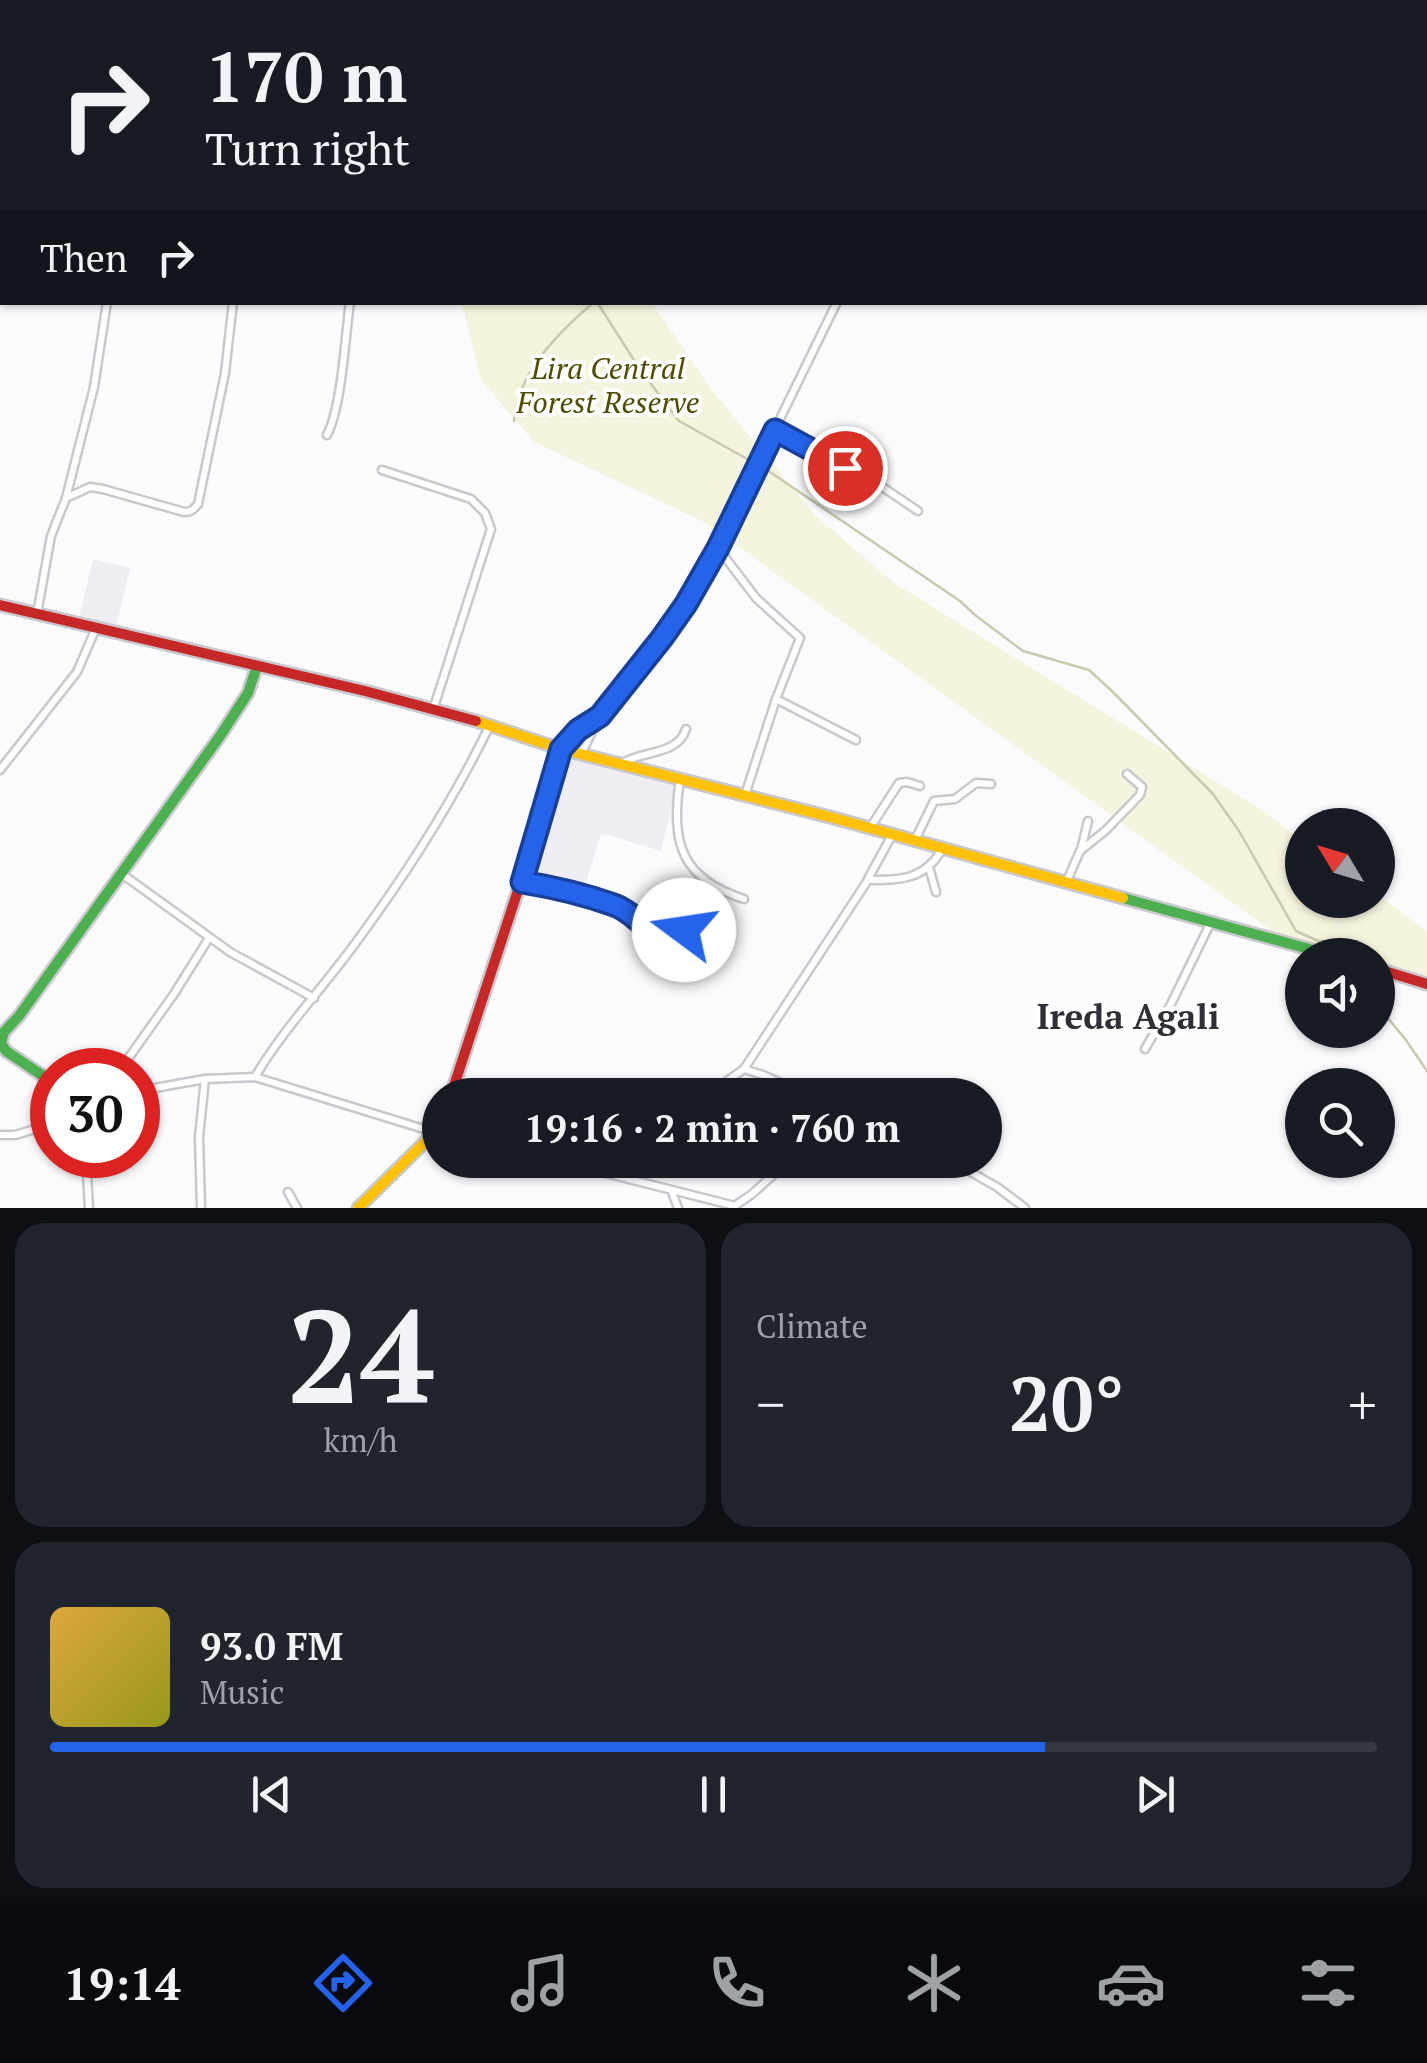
<!DOCTYPE html>
<html lang="en">
<head>
<meta charset="utf-8">
<style>
  :root { --surface:#171b24; --page:#20242c; --text:#f1f3f6; --muted:#9ea1a6; --line:#363941; --accent:#2563eb }
  body { margin:0; font-family:"PT Serif",serif; background:var(--page); color:var(--text); height:100vh; display:flex; flex-direction:column; font-size:38px; white-space:nowrap }
  * { box-sizing:border-box; margin:0 }
  p { font-size:32px; color:var(--muted) }
  .icon { flex:none; width:55px; height:55px; fill:none; stroke:currentColor; stroke-width:2; stroke-linecap:round; stroke-linejoin:round }
  .map { position:relative; height:1208px; overflow:hidden }
  .details { display:flex; flex-direction:column; gap:15px; padding:15px; background:#0d0f14; flex:1 }
  .details>* { flex:none }
  .hud { position:absolute; left:0px; top:0px; width:1428px; height:305px; box-shadow:0 2px 8px #0004; background:#171b24; color:var(--text); overflow:hidden }
  .needle { width:65px; rotate:308deg }
  .buttons { position:absolute; left:1285px; top:808px; display:grid; gap:20px }
  .buttons a { display:grid; place-items:center; width:110px; height:110px; border-radius:50%; background:var(--surface); box-shadow:0 2px 8px #0004; font-size:50px }
  .speed { position:absolute; left:30px; top:1048px; display:flex; gap:20px; font-size:50px; font-weight:700; text-align:center }
  .speed>* { display:grid; place-content:center; width:130px; height:130px; border-radius:50%; background:var(--surface); box-shadow:0 2px 8px #0004; line-height:1 }
  .speed .limit { border:15px solid #d22; background:#fff; color:#111 }
  .pin { position:absolute; display:grid; place-items:center; width:85px; height:85px; color:#fff; margin:-42px; border:5px solid #fff; border-radius:50%; box-shadow:0 2px 10px #0007 }
  .me { position:absolute; width:110px; margin:-55px; rotate:284deg; stroke-linejoin:round; filter:drop-shadow(0 0 8px #0008) }
  .turn { display:flex; align-items:center; gap:35px; height:210px; padding:0 40px; font-size:45px }
  .turn .icon { width:130px; height:130px; stroke-width:2.5 }
  .turn b { display:block; font-size:70px; line-height:85px }
  .then { display:flex; align-items:center; height:95px; padding:0 40px; background:#0003; gap:20px; font-size:38px }
  .big { font-size:75px; font-weight:700; line-height:1.1 }
  .details .card { flex:1; display:flex; flex-direction:column; justify-content:center; gap:15px; min-width:0; padding:0 35px; border-radius:30px; background:var(--page) }
  .details .dial { align-items:center; gap:0 }
  .dial b { font-size:130px; line-height:1 }
  .song { display:flex; align-items:center; gap:30px }
  .cover { width:120px; height:120px; border-radius:15px; background:linear-gradient(135deg,hsl(40 70% 55%),hsl(60 70% 35%)) }
  .played { height:10px; border-radius:5px; background:linear-gradient(90deg,var(--accent) 75%,var(--line) 75%) }
  .keys { display:flex; justify-content:space-around; direction:ltr }
  .heat { display:flex; justify-content:space-between; align-items:center; font-size:55px; direction:ltr }
  .details .tiles { flex:1; display:grid; gap:15px; grid-template-columns:1fr 1fr }
  .card:last-child { grid-column:span 2 }
  .trip { position:absolute; left:422px; top:1078px; width:580px; height:100px; border-radius:50px; background:var(--surface); box-shadow:0 2px 8px #0004; font-weight:700; line-height:100px; text-align:center }
  .menu { display:flex; height:160px; justify-content:space-around; align-items:center; background:#090b0e; color:var(--muted) }
  .menu .icon { width:70px; height:70px }
  .menu .active { color:var(--accent) }
  .menu b { font-size:45px; color:var(--text) }
  .map>svg:first-child { display:block }
  .built { fill:#eeedf4 }
  .green { fill:#f4f4de }
  .lines { fill:none; stroke-linecap:round; stroke-linejoin:round }
  .stream { stroke:#cac9ac; stroke-width:2.5 }
  .street-casing { stroke:#c9c8cd; stroke-width:11 }
  .fast-casing { stroke:#c9c8cd; stroke-width:15 }
  .slow-casing { stroke:#c9c8cd; stroke-width:15 }
  .jam-casing { stroke:#c9c8cd; stroke-width:15 }
  .street { stroke:#fefeff; stroke-width:6 }
  .fast { stroke:#4caf50; stroke-width:10 }
  .slow { stroke:#ffc107; stroke-width:10 }
  .jam { stroke:#c62828; stroke-width:10 }
  .route-casing { stroke:#184099; stroke-width:25 }
  .route { stroke:#2563eb; stroke-width:18 }
  .labels { text-anchor:middle; dominant-baseline:central; stroke-width:8; stroke-linejoin:round; paint-order:stroke }
  .park-label { font-size:30px; font-style:italic; fill:#504c00; stroke:#fff }
  .quarter-label { font-size:35px; font-weight:bold; fill:#2f2f37; stroke:#fff }
</style>
</head>
<body>
<div class="map">
<svg width="1427" height="1208" viewBox="0 0 1427 1208">
  <rect width="100%" height="100%" fill="#fbfbfd"/>
  <g class="built">
    <path d="M93,559L130,568L116,627L79,618Z"/>
    <path d="M581,756L678,781L661,851L601,833L585,887L534,872L565,770L569,762Z"/>
  </g>
  <path class="green" d="M462,303H652L711,389L815,515L894,583L1259,808L1302,840V900H1378V895L1427,931V986L1378,974V955H1305L704,522L534,442L481,380Z"/>
  <g class="lines">
    <g class="stream">
      <path d="M397,0L399,2"/>
      <path d="M597,302L639,368L679,421L767,470L960,601L975,615L1023,651L1089,670L1113,692L1213,794L1239,831L1296,931L1334,948V952"/>
      <path d="M514,421C517,373 559,332 594,302"/>
      <path d="M1378,1006L1406,1040L1427,1071"/>
    </g>
    <defs>
      <g id="street">
        <path d="M209,0L210,2"/>
        <path d="M161,2V0"/>
        <path d="M993,2L994,0"/>
        <path d="M775,430L881,486L918,511"/>
        <path d="M327,435C342,406 345,337 350,302"/>
        <path d="M382,470L471,499L485,513L491,529L433,710"/>
        <path d="M66,498L90,487L103,489L184,512C191,512 194,509 198,504L225,373L233,302"/>
        <path d="M718,548L756,598L800,638L776,699L745,795"/>
        <path d="M37,614L51,536L66,498L94,387L107,302"/>
        <path d="M776,699L856,740"/>
        <path d="M561,749L578,730L598,717"/>
        <path d="M581,754L600,716L662,638L698,587L837,302"/>
        <path d="M621,764C641,750 678,756 686,729"/>
        <path d="M0,770L77,672L96,628"/>
        <path d="M680,780C670,842 681,879 744,899"/>
        <path d="M870,828L899,783L907,782L920,786"/>
        <path d="M915,840L934,801L955,799L976,783L991,784"/>
        <path d="M1081,850L1088,821"/>
        <path d="M929,867L936,892"/>
        <path d="M122,874L230,952L314,998"/>
        <path d="M868,879L892,835"/>
        <path d="M521,881C553,887 583,894 614,905C630,911 638,924 653,930C662,935 675,931 684,931"/>
        <path d="M1066,883L1080,851L1105,831L1140,795L1142,787L1127,774"/>
        <path d="M1145,1049L1171,1004L1211,922"/>
        <path d="M744,1069L868,880C900,880 925,880 942,849"/>
        <path d="M120,1070L174,994L209,938"/>
        <path d="M255,1077C283,1029 324,987 357,941C407,873 453,801 490,725"/>
        <path d="M138,1091L205,1079L255,1077L440,1134"/>
        <path d="M707,1095L744,1069L763,1075L807,1095"/>
        <path d="M0,1135H15L52,1124"/>
        <path d="M86,1155L89,1208"/>
        <path d="M554,1160L735,1206"/>
        <path d="M950,1160L997,1187L1025,1208"/>
        <path d="M288,1192L297,1208"/>
        <path d="M672,1192L678,1208"/>
        <path d="M733,1207L752,1194L790,1160"/>
        <path d="M201,1208L199,1137L205,1079"/>
      </g>
      <g id="fast">
        <path d="M1123,898L1331,955"/>
        <path d="M52,1082L6,1051L1,1043L4,1032L19,1016L220,736L248,693L257,666"/>
      </g>
      <g id="slow">
        <path d="M1425,31L1427,33"/>
        <path d="M476,721L561,749L830,817L1123,898"/>
        <path d="M358,1208L434,1133L440,1123"/>
      </g>
      <g id="jam">
        <path d="M1395,0L1398,2"/>
        <path d="M0,605L365,691L476,721"/>
        <path d="M1378,969L1427,984"/>
        <path d="M451,1095L521,881L561,749"/>
      </g>
    </defs>
    <use href="#street" class="street-casing"/>
    <use href="#fast" class="fast-casing"/>
    <use href="#slow" class="slow-casing"/>
    <use href="#jam" class="jam-casing"/>
    <use href="#street" class="street"/>
    <use href="#fast" class="fast"/>
    <use href="#slow" class="slow"/>
    <use href="#jam" class="jam"/>
  </g>
  <g class="lines">
    <defs>
      <path id="route" d="M684,930C675,931 662,935 653,931C639,924 631,911 614,905C583,894 553,887 522,882L561,749L578,730L600,716L662,638L686,604L718,548L775,430L845,468"/>
    </defs>
    <use href="#route" class="route-casing"/>
    <use href="#route" class="route"/>
  </g>
  <g class="labels">
    <g class="park-label">
      <text x="608" y="368">Lira Central<tspan x="608" dy="34">Forest Reserve</tspan></text>
    </g>
    <g class="quarter-label">
      <text x="1128" y="1016">Ireda Agali</text>
    </g>
  </g>
</svg>
<div class="buttons">
<a><svg class="needle" viewBox="-14 -14 28 28"><path d="M0-13l5 13h-10z" fill="#e53935"/><path d="M0 13l5-13h-10z" fill="#9ea1a6"/></svg></a>
<a><svg class="icon" aria-label="sound" viewBox="0 0 24 24"><path d="M4 9h4l5-4v14l-5-4H4zM17 9q2 3 0 6"/></svg></a>
<a><svg class="icon" aria-label="search" viewBox="0 0 24 24"><circle cx="10" cy="10" r="6"/><path d="M15 15l6 6"/></svg></a>
</div>
<div class="speed"><div class="limit">30</div></div>
<div class="pin" style="left:845px;top:468px;background:#d93025"><svg class="icon" aria-label="arrive" viewBox="0 0 24 24"><path d="M6 21V4h12l-3 4 3 4H6"/></svg></div>
<svg class="me" style="left:684px;top:930px" viewBox="-20 -20 40 40"><circle r="19" fill="#fff"/><path d="M0-13L10 11 0 6-10 11z" fill="#2563eb"/></svg>
<div class="trip">19:16 · 2 min · 760 m</div>
<div class="hud">
<div class="turn"><svg class="icon" aria-label="right" viewBox="0 0 24 24"><path d="M7 20v-9h11M14 6l5 5-5 5"/></svg><div><b>170 m</b>Turn right</div></div>
<div class="then">Then<svg class="icon" aria-label="right" viewBox="0 0 24 24"><path d="M7 20v-9h11M14 6l5 5-5 5"/></svg></div>
</div>
</div>
<section class="details">
<div class="tiles">
<div class="card dial"><b>24</b><p>km/h</p></div>
<div class="card"><p>Climate</p>
<div class="heat"><a>−</a><b class="big">20°</b><a>+</a></div>
</div>
<div class="card">
<div class="song"><i class="cover"></i><div><b>93.0 FM</b><p>Music</p></div></div>
<div class="played"></div>
<div class="keys"><svg class="icon" aria-label="previous" viewBox="0 0 24 24"><path d="M18 5L8 12l10 7zM5 5v14"/></svg><svg class="icon" aria-label="pause" viewBox="0 0 24 24"><path d="M8 5v14M16 5v14"/></svg><svg class="icon" aria-label="next" viewBox="0 0 24 24"><path d="M6 5l10 7-10 7zM19 5v14"/></svg></div>
</div>
</div>
</section>
<nav class="menu">
<b>19:14</b>
<svg class="icon active" aria-label="directions" viewBox="0 0 24 24"><path d="M12 3l9 9-9 9-9-9zM9 14v-3h6M13 9l2 2-2 2"/></svg>
<svg class="icon" aria-label="music" viewBox="0 0 24 24"><path d="M9 18V5l10-2v13"/><circle cx="6" cy="18" r="3"/><circle cx="16" cy="16" r="3"/></svg>
<svg class="icon" aria-label="phone" viewBox="0 0 24 24"><path d="M5 4h4l2 5-3 2q2 4 5 5l2-3 5 2v4C11 20 4 13 5 4z"/></svg>
<svg class="icon" aria-label="climate" viewBox="0 0 24 24"><path d="M12 3v18M4 7l16 10M4 17L20 7"/></svg>
<svg class="icon" aria-label="car" viewBox="0 0 24 24"><path d="M5 17H2v-5l4-1 3-4h7l3 4 3 1v5h-3M9 17h6M6 11h13"/><circle cx="7" cy="17" r="2"/><circle cx="17" cy="17" r="2"/></svg>
<svg class="icon" aria-label="filters" viewBox="0 0 24 24"><path d="M4 7h16M4 17h16"/><circle cx="9" cy="7" r="2"/><circle cx="15" cy="17" r="2"/></svg>
</nav>
</body>
</html>
